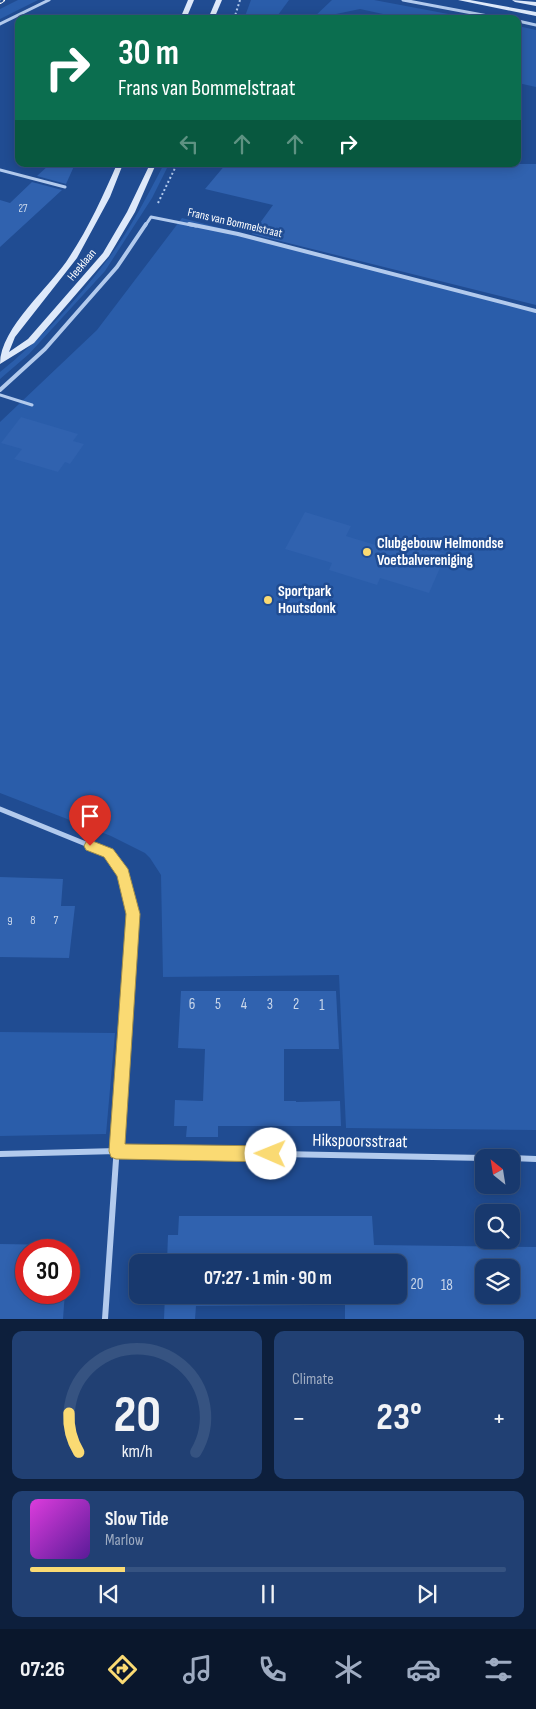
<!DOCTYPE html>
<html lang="en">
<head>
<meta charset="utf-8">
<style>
  :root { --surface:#18396e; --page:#214073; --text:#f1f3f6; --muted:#9facc2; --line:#365381; --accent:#fada73 }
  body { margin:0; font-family:"Sofia Sans Condensed",sans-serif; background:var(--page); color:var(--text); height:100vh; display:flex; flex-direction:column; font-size:19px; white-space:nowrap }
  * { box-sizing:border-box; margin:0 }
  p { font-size:16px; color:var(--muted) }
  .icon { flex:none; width:28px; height:28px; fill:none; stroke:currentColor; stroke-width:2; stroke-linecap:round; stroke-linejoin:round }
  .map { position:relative; height:1319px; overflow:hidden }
  .panel { display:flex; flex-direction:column; gap:12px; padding:12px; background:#0d1f3c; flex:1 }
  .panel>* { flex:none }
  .guide { position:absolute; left:15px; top:15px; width:506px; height:152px; border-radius:10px; box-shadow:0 2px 12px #0003,0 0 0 1px var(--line); background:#0b6e4f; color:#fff; overflow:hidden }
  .needle { width:32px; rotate:330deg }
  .controls { position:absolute; left:475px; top:1149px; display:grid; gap:10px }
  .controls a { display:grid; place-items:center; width:45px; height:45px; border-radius:10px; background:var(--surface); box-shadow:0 2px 12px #0003,0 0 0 1px var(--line); font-size:25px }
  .speed { position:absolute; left:15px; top:1239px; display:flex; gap:10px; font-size:25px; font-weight:700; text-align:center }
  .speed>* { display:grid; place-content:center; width:65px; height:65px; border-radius:50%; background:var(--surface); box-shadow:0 2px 12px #0003,0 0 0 1px var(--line); line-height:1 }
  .speed .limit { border:8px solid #d22; background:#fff; color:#111 }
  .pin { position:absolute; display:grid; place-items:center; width:42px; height:42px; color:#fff; margin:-51px -21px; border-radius:50% 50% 50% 0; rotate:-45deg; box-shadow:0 0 5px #0007 }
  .pin .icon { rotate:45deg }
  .me { position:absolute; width:55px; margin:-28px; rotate:271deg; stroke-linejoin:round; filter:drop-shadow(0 0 4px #0008) }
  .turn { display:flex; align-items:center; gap:18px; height:105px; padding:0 20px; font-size:22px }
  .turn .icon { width:65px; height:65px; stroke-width:2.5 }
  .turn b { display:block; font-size:35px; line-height:42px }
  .lanes { display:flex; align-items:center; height:48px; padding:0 20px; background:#0003; justify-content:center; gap:25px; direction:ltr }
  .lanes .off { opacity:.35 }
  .big { font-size:38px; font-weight:700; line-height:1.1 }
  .panel .widget { flex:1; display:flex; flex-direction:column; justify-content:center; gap:8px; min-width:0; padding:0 18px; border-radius:10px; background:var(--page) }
  .panel .dial { align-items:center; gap:0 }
  .dial svg { height:130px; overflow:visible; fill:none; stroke:var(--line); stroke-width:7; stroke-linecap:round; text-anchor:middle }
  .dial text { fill:var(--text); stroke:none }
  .song { display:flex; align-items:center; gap:15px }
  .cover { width:60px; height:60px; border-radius:8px; background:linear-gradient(135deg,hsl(300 70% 55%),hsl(270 70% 35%)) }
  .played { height:5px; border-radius:2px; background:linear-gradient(90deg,var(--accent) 20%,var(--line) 20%) }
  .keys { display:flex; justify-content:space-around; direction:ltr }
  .heat { display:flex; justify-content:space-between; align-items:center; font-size:28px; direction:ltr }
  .panel .tiles { flex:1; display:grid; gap:12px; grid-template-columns:1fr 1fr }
  .widget:last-child { grid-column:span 2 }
  .trip { position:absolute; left:129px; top:1254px; width:278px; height:50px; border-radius:10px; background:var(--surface); box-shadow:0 2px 12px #0003,0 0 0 1px var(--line); font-weight:700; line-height:50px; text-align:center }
  .tabs { display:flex; height:80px; justify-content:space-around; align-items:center; background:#0a172c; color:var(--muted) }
  .tabs .icon { width:35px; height:35px }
  .tabs .active { color:var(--accent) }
  .tabs b { font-size:22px; color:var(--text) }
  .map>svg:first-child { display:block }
  .green { fill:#2a5daa }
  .building { fill:#3062af; fill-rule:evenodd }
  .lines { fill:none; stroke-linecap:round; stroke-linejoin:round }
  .path { stroke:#b2caed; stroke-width:2; stroke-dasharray:2 2.5; stroke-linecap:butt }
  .service { stroke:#b2caed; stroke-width:3 }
  .minor-far3 { stroke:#b2caed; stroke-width:3 }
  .minor-far2 { stroke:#b2caed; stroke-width:4 }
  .minor-far1 { stroke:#b2caed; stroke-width:5 }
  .minor { stroke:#b2caed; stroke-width:6 }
  .secondary { fill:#dee9fa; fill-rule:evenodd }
  .rail-casing { stroke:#fff; stroke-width:4 }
  .rail { stroke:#204c92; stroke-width:2.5; stroke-dasharray:7; stroke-linecap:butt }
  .route { fill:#fada73; stroke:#a28e4b }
  .poi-dot { fill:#fada73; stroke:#204c92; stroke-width:2 }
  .labels { text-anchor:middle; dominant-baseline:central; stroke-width:5; stroke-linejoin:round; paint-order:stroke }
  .far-number-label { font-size:11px; fill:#cbd8eb }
  .far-street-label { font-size:12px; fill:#fff; stroke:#204c92 }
  .number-label { font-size:12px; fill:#cbd8eb }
  .poi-label { font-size:15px; font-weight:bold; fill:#fff; stroke:#204c92; text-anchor:start }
  .near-number-label { font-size:15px; fill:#cbd8eb }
  .near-street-label { font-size:18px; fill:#fff; stroke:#204c92 }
</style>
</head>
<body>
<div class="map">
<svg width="536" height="1319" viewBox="0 0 536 1319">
  <rect width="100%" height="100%" fill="#204c92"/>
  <g class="green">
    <path d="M18,0H38L0,19V9Z"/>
    <path d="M251,0H289L275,19H244Z"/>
    <path d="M332,0H374L475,19H406L360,9L312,19Z"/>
    <path d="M518,26L536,30V87L518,83Z"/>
    <path d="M164,164H169L152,198L105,271L29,354L0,379V372C40,340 77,300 108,259C130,230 147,196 164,164Z"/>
    <path d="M182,218L536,310V1130L346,1128L339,975L163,977L161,875L150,858L145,853L111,836L0,793V422L97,330Z"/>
    <path d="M0,1032L115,1033L106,1134L0,1136Z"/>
  </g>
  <g class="building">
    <path d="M50,164H75L66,184L37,176Z"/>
    <path d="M226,164H536V305L252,234L273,205L205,189Z"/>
    <path d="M32,182L62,190L0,247V200L10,203Z"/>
    <path d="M21,417L78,434L73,441L84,444L70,464L65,462L58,472L14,459L22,449L1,443Z"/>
    <path d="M305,512L351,526L346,536L392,550L397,539L446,554L429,593L380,578L377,585L329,570L332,563L285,549Z"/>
    <path d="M0,877L63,879L61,906H75L69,958L0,957Z"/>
    <path d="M181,991H336L339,1049H284V1101H296V1102L340,1101L341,1126H218V1137H186L187,1126H174L175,1100L203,1101L205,1049L178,1048Z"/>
    <path d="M179,1216H372L374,1245L536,1247V1319H345V1305H315L196,1306L195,1319H164L165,1295H398V1262H167L168,1235H178ZM484,1268H511V1295H484Z"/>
    <path d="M0,1244L60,1245L59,1250H26V1292H65L63,1319H0Z"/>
  </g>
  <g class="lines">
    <g class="path">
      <path d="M234,19L240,0"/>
      <path d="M158,203L177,164"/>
    </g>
    <path class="service" d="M0,395L32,405"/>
    <g class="minor-far3">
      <path d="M403,0L504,19"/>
      <path d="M518,21L536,25"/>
      <path d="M0,24L49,0"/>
      <path d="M0,170L65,187"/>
      <path d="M145,226L151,217L196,226"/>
    </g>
    <g class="minor-far2">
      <path d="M189,224L238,234L536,311"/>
      <path d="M0,390L45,349L117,267L146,224"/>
    </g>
    <path class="minor-far1" d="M0,809L108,853L119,868"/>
    <g class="minor">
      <path d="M0,1154L117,1151L484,1158"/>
      <path d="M511,1158L536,1159"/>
      <path d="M105,1319L133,914L123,873L118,867"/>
    </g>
    <g class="secondary">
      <path d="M188,0H194L186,19H180Z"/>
      <path d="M216,0H222L214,19H208Z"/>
      <path d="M458,0H470L536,12V16Z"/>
      <path d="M512,0L536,2V6L515,2Z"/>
      <path d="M117,164H123L110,197L77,258L15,337L9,352L28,339L103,253L127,212L150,164H156L135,212L109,256L34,343L0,364C0,327 51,287 70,256C89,227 103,196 117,164Z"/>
    </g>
    <defs>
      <path id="rail" d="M0,2L3,0"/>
    </defs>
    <use href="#rail" class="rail-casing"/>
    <use href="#rail" class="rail"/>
  </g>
  <path class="route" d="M90,840L113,849L128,869L140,914L125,1144L271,1146L276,1149L279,1154L276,1159L271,1162L116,1159L111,1157L109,1151L126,914L117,876L104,857L86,850L84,846L86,842Z"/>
  <g class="poi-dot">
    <circle cx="367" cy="552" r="5"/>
    <circle cx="268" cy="600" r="5"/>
  </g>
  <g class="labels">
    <g class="far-number-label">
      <text x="23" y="208">27</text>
    </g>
    <g class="far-street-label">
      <text transform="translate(235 223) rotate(13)">Frans van Bommelstraat</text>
      <text transform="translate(82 265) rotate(-50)">Heeklaan</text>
    </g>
    <g class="number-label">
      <text x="33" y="920">8</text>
      <text x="56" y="920">7</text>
      <text x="10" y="921">9</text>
    </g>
    <g class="poi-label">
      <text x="377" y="543">Clubgebouw Helmondse<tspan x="377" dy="17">Voetbalvereniging</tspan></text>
      <text x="278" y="591">Sportpark<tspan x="278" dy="17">Houtsdonk</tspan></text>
    </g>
    <g class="near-number-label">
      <text x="192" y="1004">6</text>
      <text x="218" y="1004">5</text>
      <text x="244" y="1004">4</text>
      <text x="270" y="1004">3</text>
      <text x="296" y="1004">2</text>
      <text x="322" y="1005">1</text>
      <text x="417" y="1284">20</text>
      <text x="447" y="1285">18</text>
    </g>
    <g class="near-street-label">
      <text transform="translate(360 1141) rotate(1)">Hikspoorsstraat</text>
    </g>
  </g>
</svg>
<div class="controls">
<a><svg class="needle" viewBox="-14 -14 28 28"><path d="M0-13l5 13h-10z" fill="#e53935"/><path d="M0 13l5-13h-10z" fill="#9facc2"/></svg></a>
<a><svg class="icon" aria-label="search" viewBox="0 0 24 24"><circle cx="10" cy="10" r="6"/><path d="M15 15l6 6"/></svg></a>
<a><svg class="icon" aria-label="layers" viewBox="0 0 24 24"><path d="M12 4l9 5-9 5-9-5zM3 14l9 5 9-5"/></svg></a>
</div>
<div class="speed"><div class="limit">30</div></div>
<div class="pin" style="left:90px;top:846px;background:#d93025"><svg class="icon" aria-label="arrive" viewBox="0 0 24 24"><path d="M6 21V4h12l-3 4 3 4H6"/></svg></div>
<svg class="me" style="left:271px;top:1154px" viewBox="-20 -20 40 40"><circle r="19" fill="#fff"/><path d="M0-13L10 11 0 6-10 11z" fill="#fada73"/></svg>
<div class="trip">07:27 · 1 min · 90 m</div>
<div class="guide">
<div class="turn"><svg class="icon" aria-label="right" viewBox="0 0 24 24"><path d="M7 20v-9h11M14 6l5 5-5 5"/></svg><div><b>30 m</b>Frans van Bommelstraat</div></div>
<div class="lanes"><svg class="icon off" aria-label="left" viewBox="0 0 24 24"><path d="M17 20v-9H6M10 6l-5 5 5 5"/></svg><svg class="icon off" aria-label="ahead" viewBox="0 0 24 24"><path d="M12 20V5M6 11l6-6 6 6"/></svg><svg class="icon off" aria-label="ahead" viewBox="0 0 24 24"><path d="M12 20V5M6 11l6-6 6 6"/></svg><svg class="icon" aria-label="right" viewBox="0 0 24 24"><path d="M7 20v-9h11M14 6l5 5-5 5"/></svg></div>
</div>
</div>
<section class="panel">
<div class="tiles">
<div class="widget dial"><svg viewBox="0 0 100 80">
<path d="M14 69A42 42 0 1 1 86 69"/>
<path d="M14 69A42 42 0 0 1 8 45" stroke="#fada73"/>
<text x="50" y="56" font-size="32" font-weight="700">20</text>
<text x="50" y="72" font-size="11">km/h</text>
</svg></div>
<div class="widget"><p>Climate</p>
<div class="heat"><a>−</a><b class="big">23°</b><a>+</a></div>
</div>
<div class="widget">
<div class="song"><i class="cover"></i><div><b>Slow Tide</b><p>Marlow</p></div></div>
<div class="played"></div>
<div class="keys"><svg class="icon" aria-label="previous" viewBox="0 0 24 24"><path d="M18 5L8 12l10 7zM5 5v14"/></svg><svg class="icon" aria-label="pause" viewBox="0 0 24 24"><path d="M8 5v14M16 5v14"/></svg><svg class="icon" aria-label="next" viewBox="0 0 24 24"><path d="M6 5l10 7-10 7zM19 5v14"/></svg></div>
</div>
</div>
</section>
<nav class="tabs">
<b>07:26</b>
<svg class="icon active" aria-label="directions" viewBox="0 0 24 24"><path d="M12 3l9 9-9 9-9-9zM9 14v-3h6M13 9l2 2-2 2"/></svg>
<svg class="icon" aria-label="music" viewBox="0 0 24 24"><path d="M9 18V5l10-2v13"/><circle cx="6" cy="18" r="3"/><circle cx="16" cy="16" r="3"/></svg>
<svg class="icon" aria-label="phone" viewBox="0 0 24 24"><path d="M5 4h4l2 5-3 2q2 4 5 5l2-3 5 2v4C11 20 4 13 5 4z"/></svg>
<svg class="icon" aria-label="climate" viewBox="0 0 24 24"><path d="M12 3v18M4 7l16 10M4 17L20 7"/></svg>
<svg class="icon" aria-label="car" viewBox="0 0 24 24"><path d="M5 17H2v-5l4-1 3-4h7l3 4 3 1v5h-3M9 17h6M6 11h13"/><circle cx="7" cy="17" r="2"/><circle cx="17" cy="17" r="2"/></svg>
<svg class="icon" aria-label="filters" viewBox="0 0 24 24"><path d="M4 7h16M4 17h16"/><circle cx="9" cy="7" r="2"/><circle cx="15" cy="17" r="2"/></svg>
</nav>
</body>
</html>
